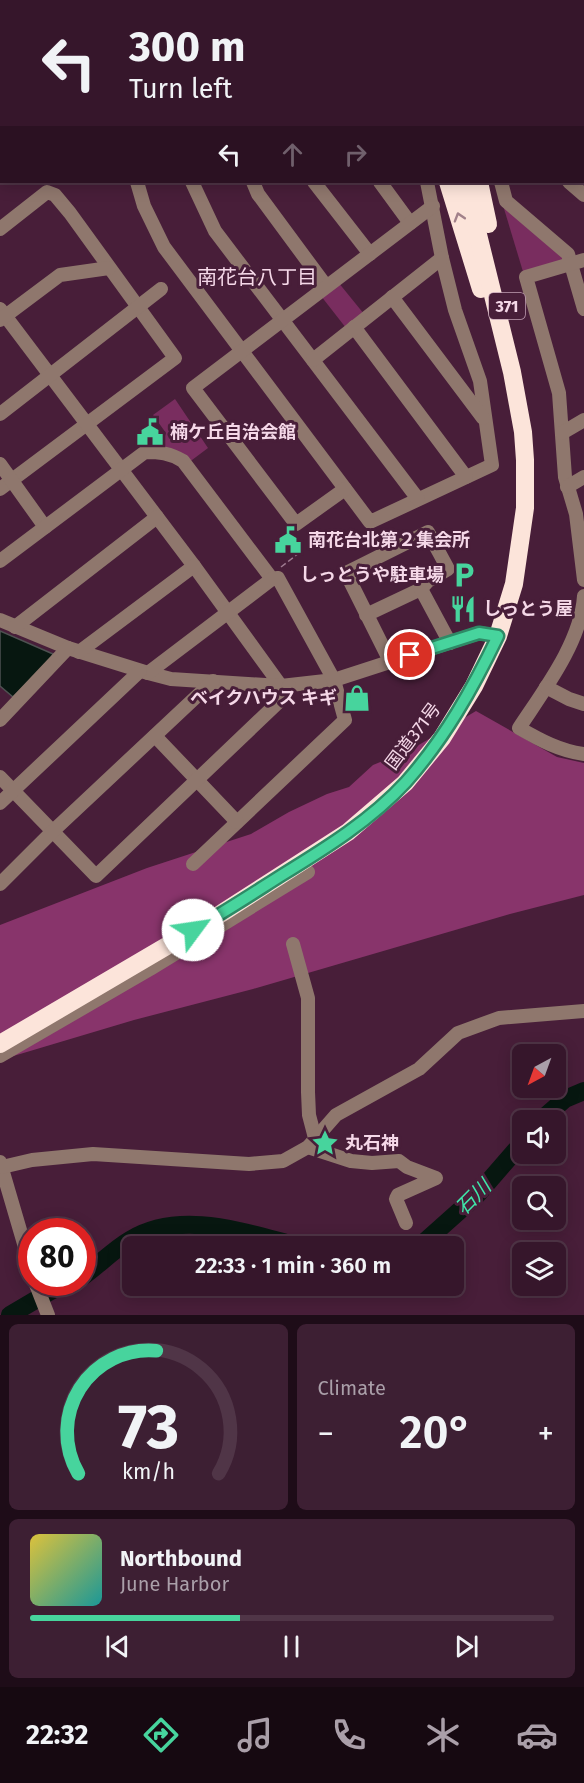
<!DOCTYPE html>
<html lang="en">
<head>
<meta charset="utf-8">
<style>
  :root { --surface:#36162b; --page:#3d1f33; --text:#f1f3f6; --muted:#aa9fa9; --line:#503547; --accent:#47d49d }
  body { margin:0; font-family:"Fira Sans","Noto Sans JP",sans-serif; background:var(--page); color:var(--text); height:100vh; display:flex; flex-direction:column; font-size:22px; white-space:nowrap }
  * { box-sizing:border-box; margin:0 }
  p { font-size:20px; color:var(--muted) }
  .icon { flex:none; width:33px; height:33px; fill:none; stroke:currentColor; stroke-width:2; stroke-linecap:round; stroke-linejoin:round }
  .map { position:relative; height:1315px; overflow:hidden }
  .panel { display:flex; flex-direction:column; gap:9px; padding:9px; background:#1e0c18; flex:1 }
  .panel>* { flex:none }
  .top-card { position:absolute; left:0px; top:0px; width:585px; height:183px; box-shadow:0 3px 15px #0003,0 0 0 2px var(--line); background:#36162b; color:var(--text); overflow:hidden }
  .needle { width:39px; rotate:221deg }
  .tools { position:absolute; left:512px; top:1044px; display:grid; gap:12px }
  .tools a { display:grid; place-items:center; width:54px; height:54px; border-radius:9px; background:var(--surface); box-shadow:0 3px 15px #0003,0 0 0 2px var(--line); font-size:30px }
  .speed { position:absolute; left:18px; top:1218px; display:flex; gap:12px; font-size:30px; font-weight:700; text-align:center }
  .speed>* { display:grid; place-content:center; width:78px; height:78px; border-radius:50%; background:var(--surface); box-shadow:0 3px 15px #0003,0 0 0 2px var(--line); line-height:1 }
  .speed .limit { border:9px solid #d22; background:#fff; color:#111 }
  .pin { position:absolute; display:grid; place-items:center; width:51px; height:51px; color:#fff; margin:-26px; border:3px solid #fff; border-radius:50%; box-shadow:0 2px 6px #0007 }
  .me { position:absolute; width:66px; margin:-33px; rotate:59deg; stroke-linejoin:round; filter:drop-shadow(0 0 4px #0008) }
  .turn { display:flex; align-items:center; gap:21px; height:126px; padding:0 30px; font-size:27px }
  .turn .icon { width:78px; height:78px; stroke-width:2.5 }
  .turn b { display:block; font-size:42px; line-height:51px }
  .lanes { display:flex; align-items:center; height:57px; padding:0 30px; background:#0003; justify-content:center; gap:30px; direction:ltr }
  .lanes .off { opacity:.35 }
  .big { font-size:45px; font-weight:600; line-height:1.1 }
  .panel .card { flex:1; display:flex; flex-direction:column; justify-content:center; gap:9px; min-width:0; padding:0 21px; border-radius:9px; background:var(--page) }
  .panel .dial { align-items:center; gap:0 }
  .dial svg { height:156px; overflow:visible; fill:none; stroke:var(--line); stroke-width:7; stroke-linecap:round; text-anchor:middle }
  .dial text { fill:var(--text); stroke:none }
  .song { display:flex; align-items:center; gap:18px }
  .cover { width:72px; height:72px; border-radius:9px; background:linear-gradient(135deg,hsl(50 70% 55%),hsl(180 70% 35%)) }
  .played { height:6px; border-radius:3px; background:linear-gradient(90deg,var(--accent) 40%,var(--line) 40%) }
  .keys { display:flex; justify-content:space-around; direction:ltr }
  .heat { display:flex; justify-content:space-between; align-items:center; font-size:33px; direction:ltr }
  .panel .tiles { flex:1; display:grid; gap:9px; grid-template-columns:1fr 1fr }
  .card:last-child { grid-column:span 2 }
  .trip { position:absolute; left:122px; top:1236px; width:342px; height:60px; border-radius:9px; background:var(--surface); box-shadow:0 3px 15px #0003,0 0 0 2px var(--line); font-weight:600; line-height:60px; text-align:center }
  .tabs { display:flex; height:96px; justify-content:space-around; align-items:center; background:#160911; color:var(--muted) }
  .tabs .icon { width:42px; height:42px }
  .tabs .active { color:var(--accent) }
  .tabs b { font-size:27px; color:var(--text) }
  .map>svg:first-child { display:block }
  .green { fill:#792d5f }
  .forest { fill:#88346b }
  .water { fill:#071710; stroke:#4e5151; stroke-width:1.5 }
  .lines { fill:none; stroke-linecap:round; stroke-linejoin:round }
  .river { stroke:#071710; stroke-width:18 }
  .path { stroke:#9f7b91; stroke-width:1.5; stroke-dasharray:6 3; stroke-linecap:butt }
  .minor { stroke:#8f776d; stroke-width:14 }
  .highway { stroke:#fce4da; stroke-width:18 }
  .oneway { stroke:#a2818a }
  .route-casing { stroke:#2e8a66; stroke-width:15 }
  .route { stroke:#47d49d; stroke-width:10 }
  .labels { text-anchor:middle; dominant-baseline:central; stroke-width:6; stroke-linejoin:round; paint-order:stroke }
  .shield { fill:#481e39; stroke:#c1a0b4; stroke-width:1.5 }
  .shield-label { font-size:16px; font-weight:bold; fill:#f5d8e8 }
  .poi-label { font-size:18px; font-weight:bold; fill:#f5d8e8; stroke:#481e39; text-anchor:start }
  .street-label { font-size:18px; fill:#f5d8e8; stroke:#481e39 }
  .neighbourhood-label { font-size:20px; fill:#f5d8e8; stroke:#481e39 }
  .water-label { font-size:20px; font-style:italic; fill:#3fe8aa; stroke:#481e39 }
</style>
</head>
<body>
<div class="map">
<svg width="584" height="1315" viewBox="0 0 584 1315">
  <rect width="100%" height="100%" fill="#481e39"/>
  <g class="green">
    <path d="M502,202L563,256L564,262L524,275Z"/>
    <path d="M338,282L364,314L346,328L321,296Z"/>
    <path d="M175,399L208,448L188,463L160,451L166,433L153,415Z"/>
  </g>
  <path class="forest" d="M476,711L557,757L584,763V895L510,914L253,989L134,1020L0,1060V925L147,868L251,834L289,812L327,794L349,787L373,765L412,749Z"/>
  <path class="water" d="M0,631L53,654L51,660L13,697L0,686Z"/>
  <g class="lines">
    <g class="river">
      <path d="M541,1120L565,1099L584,1091"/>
      <path d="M420,1246L476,1196L522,1143"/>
      <path d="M82,1277C99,1265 113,1250 130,1240C181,1209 245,1233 298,1246"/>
      <path d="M10,1315L49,1292L69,1282"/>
    </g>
    <g class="path">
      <path d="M0,144L2,145"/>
      <path d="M281,567L299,553L297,536"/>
    </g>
    <g class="minor">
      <path d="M32,0L33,2"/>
      <path d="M67,0V2"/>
      <path d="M344,0L345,2"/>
      <path d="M465,0V2"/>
      <path d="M137,182L144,206L164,247L370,522L492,465L480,381L455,310L442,258L427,182"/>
      <path d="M192,182L215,231L418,499"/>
      <path d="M253,182L258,194L326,286"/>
      <path d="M314,182L370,254"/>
      <path d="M380,182L410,223"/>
      <path d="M501,182L506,201L568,254L584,309"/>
      <path d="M569,182L584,195"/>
      <path d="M0,229L47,192L55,195L70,213L175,358L0,489"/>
      <path d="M584,260L526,277L559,393L565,477L576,514L584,580"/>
      <path d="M392,297L483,418"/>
      <path d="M0,309L194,566L281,686"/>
      <path d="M0,320L60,275L109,268"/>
      <path d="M354,327L466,477"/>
      <path d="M313,360L442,258"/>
      <path d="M0,414L161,289"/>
      <path d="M562,433L584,420"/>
      <path d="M0,464L45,527"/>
      <path d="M567,487L584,477"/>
      <path d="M345,489L296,524L193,388L433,206"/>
      <path d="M0,561L145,452C159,452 170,453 183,461L272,579"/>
      <path d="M584,596C581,642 544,690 519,728C540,740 560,751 584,754"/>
      <path d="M366,615L421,589"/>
      <path d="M0,620L68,648L148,673L171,679L281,686L334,680L479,633L498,636"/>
      <path d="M15,627L157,517"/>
      <path d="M79,652L194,566"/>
      <path d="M390,661L346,573L428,532L448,569L428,581L421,589L450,643"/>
      <path d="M148,673L272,579L278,578L334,680L345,720L193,864"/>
      <path d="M546,687L569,699L584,704"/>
      <path d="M0,720L68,648"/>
      <path d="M155,736L237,822"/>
      <path d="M0,777L96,876L287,694L289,686"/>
      <path d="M0,803L140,671"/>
      <path d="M0,884L52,832L213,681"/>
      <path d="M293,944L308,998V1092L309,1115L315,1138"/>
      <path d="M0,1056L150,969L308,872"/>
      <path d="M308,1147L351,1161L372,1163L399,1161L407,1167L436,1178L398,1195L396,1199L406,1223"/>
      <path d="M0,1162L32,1271"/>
      <path d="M2,1167L32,1160L93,1154L249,1164L283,1161L308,1147L336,1115L419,1069L458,1033L499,1018L584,1011"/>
      <path d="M35,1282L48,1315"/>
    </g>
    <g class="highway">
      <path d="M396,0L397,2"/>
      <path d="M419,0L420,2"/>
      <path d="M438,0V2"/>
      <path d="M448,182L481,289"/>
      <path d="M479,182L488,224"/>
      <path d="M0,1044L211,920L348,832L405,783L442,738L474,686L498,636L514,584L525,508V460L523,432L512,372L465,182"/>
    </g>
  </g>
  <defs><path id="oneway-chevron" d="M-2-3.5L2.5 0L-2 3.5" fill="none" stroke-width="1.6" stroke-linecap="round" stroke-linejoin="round" transform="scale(1.5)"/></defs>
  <use class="oneway" href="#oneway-chevron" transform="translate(459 217) rotate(-107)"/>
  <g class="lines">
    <defs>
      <path id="route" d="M193,930C223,913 252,894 282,875C326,848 371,820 406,782C445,738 473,688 498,636L479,633L410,655"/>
    </defs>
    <use href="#route" class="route-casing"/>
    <use href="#route" class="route"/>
  </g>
  <defs>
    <symbol id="civic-bare" viewBox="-9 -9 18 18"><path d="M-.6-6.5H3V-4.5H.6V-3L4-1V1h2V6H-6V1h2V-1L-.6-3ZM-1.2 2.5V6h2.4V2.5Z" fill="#47d49d" stroke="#481e39" stroke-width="2.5" paint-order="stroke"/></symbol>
    <symbol id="parking-bare" viewBox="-9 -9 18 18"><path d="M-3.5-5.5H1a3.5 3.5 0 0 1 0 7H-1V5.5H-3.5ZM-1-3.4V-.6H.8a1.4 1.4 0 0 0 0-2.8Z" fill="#47d49d" stroke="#481e39" stroke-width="2.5" paint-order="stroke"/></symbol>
    <symbol id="restaurant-bare" viewBox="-9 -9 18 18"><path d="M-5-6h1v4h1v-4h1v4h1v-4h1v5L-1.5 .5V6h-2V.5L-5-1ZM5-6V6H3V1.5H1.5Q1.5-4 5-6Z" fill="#47d49d" stroke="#481e39" stroke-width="2.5" paint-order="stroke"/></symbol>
    <symbol id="shop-bare" viewBox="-9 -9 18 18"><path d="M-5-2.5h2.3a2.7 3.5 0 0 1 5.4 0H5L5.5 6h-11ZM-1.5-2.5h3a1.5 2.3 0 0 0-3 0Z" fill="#47d49d" stroke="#481e39" stroke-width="2.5" paint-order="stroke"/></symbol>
    <symbol id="sight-bare" viewBox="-9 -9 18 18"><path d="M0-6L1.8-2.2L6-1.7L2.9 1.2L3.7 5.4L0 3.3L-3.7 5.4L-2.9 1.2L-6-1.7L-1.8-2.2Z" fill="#47d49d" stroke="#481e39" stroke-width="2.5" paint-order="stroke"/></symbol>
  </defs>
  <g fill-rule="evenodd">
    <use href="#civic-bare" x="131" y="413" width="38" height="38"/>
    <use href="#civic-bare" x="269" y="521" width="38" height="38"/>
    <use href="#parking-bare" x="445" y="556" width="38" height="38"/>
    <use href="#restaurant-bare" x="444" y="590" width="38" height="38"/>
    <use href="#shop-bare" x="338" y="679" width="38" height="38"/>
    <use href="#sight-bare" x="306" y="1124" width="38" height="38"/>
  </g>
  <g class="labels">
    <rect class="shield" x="489" y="293" width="36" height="26" rx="4.5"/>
    <g class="shield-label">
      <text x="507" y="306">371</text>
    </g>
    <g class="poi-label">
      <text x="170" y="432">楠ケ丘自治会館</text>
      <text x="308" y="540">南花台北第２集会所</text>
      <text x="444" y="575" text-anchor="end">しっとうや駐車場</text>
      <text x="483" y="609">しっとう屋</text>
      <text x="337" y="698" text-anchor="end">ベイクハウス キギ</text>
      <text x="345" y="1143">丸石神</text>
    </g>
    <g class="street-label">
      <text transform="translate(413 736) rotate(-53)">国道371号</text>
    </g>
    <g class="neighbourhood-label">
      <text x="257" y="277">南花台八丁目</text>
    </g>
    <g class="water-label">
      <text transform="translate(473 1197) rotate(-45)">石川</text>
    </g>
  </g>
</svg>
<div class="tools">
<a><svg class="needle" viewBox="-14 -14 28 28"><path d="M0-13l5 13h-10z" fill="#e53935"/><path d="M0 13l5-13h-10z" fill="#aa9fa9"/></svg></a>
<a><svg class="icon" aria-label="sound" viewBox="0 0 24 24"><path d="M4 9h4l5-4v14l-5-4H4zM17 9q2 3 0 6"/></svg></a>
<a><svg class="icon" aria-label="search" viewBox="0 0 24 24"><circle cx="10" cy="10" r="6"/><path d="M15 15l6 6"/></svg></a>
<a><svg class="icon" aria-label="layers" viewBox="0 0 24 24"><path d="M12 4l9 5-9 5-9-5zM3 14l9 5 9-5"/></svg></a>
</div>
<div class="speed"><div class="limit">80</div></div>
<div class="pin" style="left:410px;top:655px;background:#d93025"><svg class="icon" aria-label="arrive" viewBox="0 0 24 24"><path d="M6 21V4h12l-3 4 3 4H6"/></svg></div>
<svg class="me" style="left:193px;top:930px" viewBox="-20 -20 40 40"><circle r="19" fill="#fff"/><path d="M0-13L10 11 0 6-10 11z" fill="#47d49d"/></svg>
<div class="trip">22:33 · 1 min · 360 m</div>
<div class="top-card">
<div class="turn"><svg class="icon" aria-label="left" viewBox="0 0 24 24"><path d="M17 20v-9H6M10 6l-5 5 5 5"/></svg><div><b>300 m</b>Turn left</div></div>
<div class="lanes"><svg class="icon" aria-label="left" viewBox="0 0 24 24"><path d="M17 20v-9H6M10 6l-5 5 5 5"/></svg><svg class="icon off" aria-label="ahead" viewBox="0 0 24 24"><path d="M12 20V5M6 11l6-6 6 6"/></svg><svg class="icon off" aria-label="right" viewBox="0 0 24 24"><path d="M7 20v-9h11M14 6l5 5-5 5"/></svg></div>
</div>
</div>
<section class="panel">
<div class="tiles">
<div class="card dial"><svg viewBox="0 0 100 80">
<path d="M14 69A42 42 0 1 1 86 69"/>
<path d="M14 69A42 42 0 0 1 54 6" stroke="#47d49d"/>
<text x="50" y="56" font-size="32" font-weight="700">73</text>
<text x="50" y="72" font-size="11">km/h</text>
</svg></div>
<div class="card"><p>Climate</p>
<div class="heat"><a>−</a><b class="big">20°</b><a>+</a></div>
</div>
<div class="card">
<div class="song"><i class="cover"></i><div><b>Northbound</b><p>June Harbor</p></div></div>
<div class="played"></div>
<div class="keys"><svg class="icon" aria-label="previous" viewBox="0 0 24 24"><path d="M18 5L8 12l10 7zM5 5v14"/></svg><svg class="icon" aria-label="pause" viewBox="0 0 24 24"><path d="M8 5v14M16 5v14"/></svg><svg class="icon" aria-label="next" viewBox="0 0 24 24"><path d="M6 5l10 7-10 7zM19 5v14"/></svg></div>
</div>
</div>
</section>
<nav class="tabs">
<b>22:32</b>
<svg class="icon active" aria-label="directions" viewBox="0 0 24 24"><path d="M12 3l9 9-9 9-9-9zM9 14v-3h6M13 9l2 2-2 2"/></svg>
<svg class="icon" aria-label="music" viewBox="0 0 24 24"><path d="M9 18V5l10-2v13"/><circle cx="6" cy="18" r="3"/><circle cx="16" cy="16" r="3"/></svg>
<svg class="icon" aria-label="phone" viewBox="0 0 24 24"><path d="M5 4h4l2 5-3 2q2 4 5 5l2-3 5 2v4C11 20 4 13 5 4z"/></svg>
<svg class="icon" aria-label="climate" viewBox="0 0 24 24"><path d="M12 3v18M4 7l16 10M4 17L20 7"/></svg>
<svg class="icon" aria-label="car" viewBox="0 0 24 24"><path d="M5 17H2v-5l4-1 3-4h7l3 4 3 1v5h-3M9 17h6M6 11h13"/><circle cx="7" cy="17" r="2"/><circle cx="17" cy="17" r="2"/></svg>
</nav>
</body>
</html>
